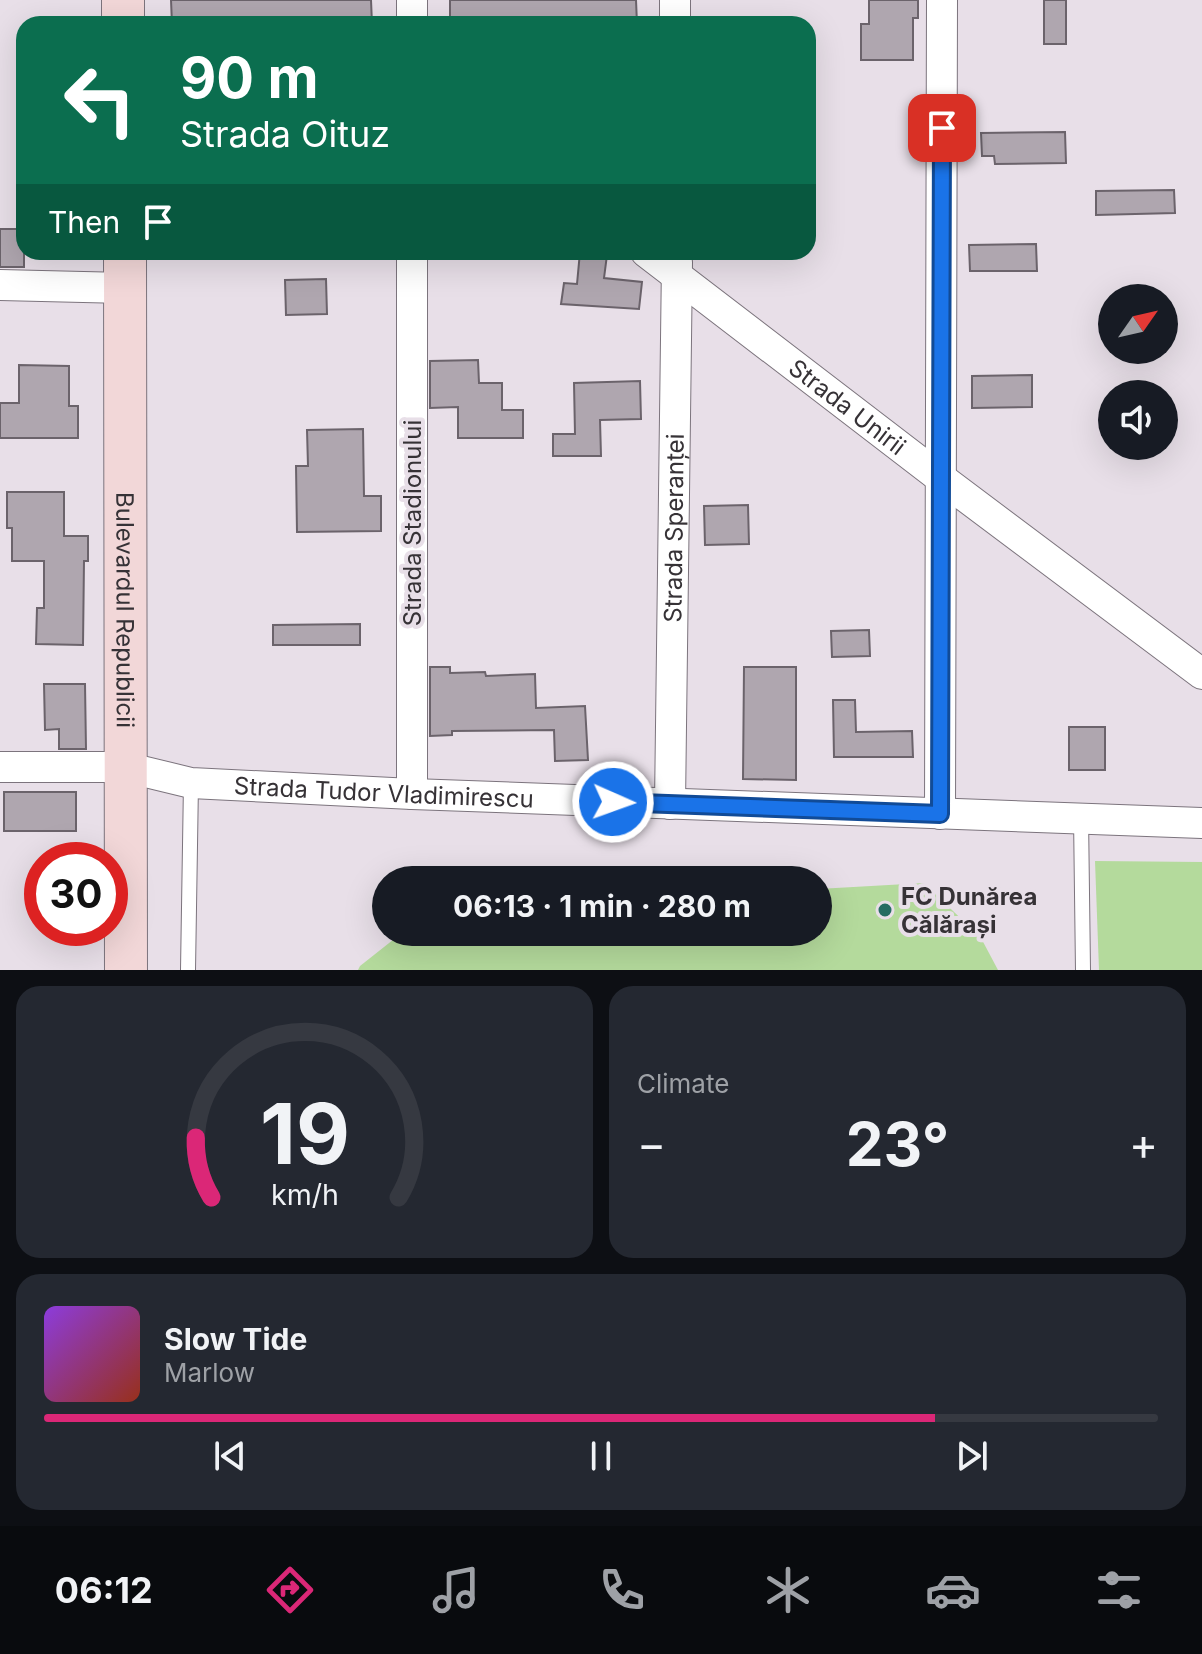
<!DOCTYPE html>
<html lang="en">
<head>
<meta charset="utf-8">
<style>
  :root { --surface:#171b24; --page:#242831; --text:#f1f3f6; --muted:#9ea1a6; --line:#363941; --accent:#db2777 }
  body { margin:0; font-family:Inter,sans-serif; background:var(--page); color:var(--text); height:100vh; display:flex; flex-direction:column; font-size:30px; white-space:nowrap }
  * { box-sizing:border-box; margin:0 }
  p { font-size:26px; color:var(--muted) }
  .icon { flex:none; width:44px; height:44px; fill:none; stroke:currentColor; stroke-width:2; stroke-linecap:round; stroke-linejoin:round }
  .map { position:relative; height:970px; overflow:hidden }
  .side { display:flex; flex-direction:column; gap:16px; padding:16px; background:#0d0f14; flex:1 }
  .side>* { flex:none }
  .banner { position:absolute; left:16px; top:16px; width:800px; height:244px; border-radius:24px; box-shadow:0 8px 32px #0002; background:#0b6e4f; color:#fff; overflow:hidden }
  .needle { width:52px; rotate:56deg }
  .controls { position:absolute; left:1098px; top:284px; display:grid; gap:16px }
  .controls a { display:grid; place-items:center; width:80px; height:80px; border-radius:50%; background:var(--surface); box-shadow:0 8px 32px #0002; font-size:40px }
  .speed { position:absolute; left:24px; top:842px; display:flex; gap:16px; font-size:40px; font-weight:700; text-align:center }
  .speed>* { display:grid; place-content:center; width:104px; height:104px; border-radius:50%; background:var(--surface); box-shadow:0 8px 32px #0002; line-height:1 }
  .speed .limit { border:12px solid #d22; background:#fff; color:#111 }
  .pin { position:absolute; display:grid; place-items:center; width:68px; height:68px; color:#fff; margin:-34px; border-radius:16px; box-shadow:0 4px 12px #0006 }
  .me { position:absolute; width:88px; margin:-44px; rotate:92deg; stroke-linejoin:round; filter:drop-shadow(0 0 6px #0008) }
  .turn { display:flex; align-items:center; gap:28px; height:168px; padding:0 32px; font-size:36px }
  .turn .icon { width:104px; height:104px; stroke-width:2.5 }
  .turn b { display:block; font-size:56px; line-height:68px }
  .then { display:flex; align-items:center; height:76px; padding:0 32px; background:#0003; gap:16px; font-size:30px }
  .big { font-size:60px; font-weight:700; line-height:1.1 }
  .side .widget { flex:1; display:flex; flex-direction:column; justify-content:center; gap:12px; min-width:0; padding:0 28px; border-radius:24px; background:var(--page) }
  .side .dial { align-items:center; gap:0 }
  .dial svg { height:208px; overflow:visible; fill:none; stroke:var(--line); stroke-width:7; stroke-linecap:round; text-anchor:middle }
  .dial text { fill:var(--text); stroke:none }
  .song { display:flex; align-items:center; gap:24px }
  .cover { width:96px; height:96px; border-radius:12px; background:linear-gradient(135deg,hsl(270 70% 55%),hsl(10 70% 35%)) }
  .played { height:8px; border-radius:4px; background:linear-gradient(90deg,var(--accent) 80%,var(--line) 80%) }
  .keys { display:flex; justify-content:space-around; direction:ltr }
  .heat { display:flex; justify-content:space-between; align-items:center; font-size:44px; direction:ltr }
  .side .tiles { flex:1; display:grid; gap:16px; grid-template-columns:1fr 1fr }
  .widget:last-child { grid-column:span 2 }
  .trip { position:absolute; left:372px; top:866px; width:460px; height:80px; border-radius:40px; background:var(--surface); box-shadow:0 8px 32px #0002; font-weight:700; line-height:80px; text-align:center }
  .menu { display:flex; height:128px; justify-content:space-around; align-items:center; background:#090b0e; color:var(--muted) }
  .menu .icon { width:56px; height:56px }
  .menu .current { color:var(--accent) }
  .menu b { font-size:36px; color:var(--text) }
  .map>svg:first-child { display:block }
  .green { fill:#b4da9c }
  .building { fill:#afa6af; stroke:#6b636b; stroke-width:2 }
  .lines { fill:none; stroke-linecap:round; stroke-linejoin:round }
  .lane-casing { stroke:#7c747d; stroke-width:16 }
  .street-casing { stroke:#7c747d; stroke-width:32 }
  .secondary-casing { stroke:#7c747d; stroke-width:44 }
  .lane { stroke:#fff; stroke-width:14 }
  .street { stroke:#fff; stroke-width:30 }
  .secondary { stroke:#f2d7d8; stroke-width:42 }
  .route-casing { stroke:#114b97; stroke-width:20 }
  .route { stroke:#1a73e8; stroke-width:14 }
  .poi-dot { fill:#266d62; stroke:#e8dfe8; stroke-width:3 }
  .labels { text-anchor:middle; dominant-baseline:central; stroke-width:8; stroke-linejoin:round; paint-order:stroke }
  .street-label { font-size:24px; fill:#363236; stroke:#e8dfe8 }
  .poi-label { font-size:24px; font-weight:bold; fill:#363236; stroke:#e8dfe8; text-anchor:start }
</style>
</head>
<body>
<div class="map">
<svg width="1202" height="970" viewBox="0 0 1202 970">
  <rect width="100%" height="100%" fill="#e8dfe8"/>
  <g class="green">
    <path d="M1095,861L1202,862V970H1099Z"/>
    <path d="M924,883L981,938L998,970H358L360,966L403,932H818V889Z"/>
  </g>
  <g class="building">
    <path d="M171,0H371L372,24H172Z"/>
    <path d="M450,0H636L637,24H450Z"/>
    <path d="M869,0H918V18H913V60H861V24H869Z"/>
    <rect x="1044" y="0" width="22" height="44"/>
    <path d="M1065,132L1066,163L995,164L994,156H982L981,133Z"/>
    <path d="M1174,190L1175,213L1096,215V191Z"/>
    <rect x="0" y="229" width="24" height="38"/>
    <path d="M1036,244L1037,271H970L969,245Z"/>
    <path d="M580,252L607,255L604,278L642,282L639,309L561,304L564,283L577,284Z"/>
    <path d="M326,279L327,314L286,315L285,280Z"/>
    <path d="M478,360L479,383H502V410H523V438H458V407L430,408V361Z"/>
    <path d="M19,365L69,366V406H78V438H0V403H19Z"/>
    <path d="M1032,375V407L972,408V376Z"/>
    <path d="M640,381L641,419L600,420L601,456H553V434H575L574,383Z"/>
    <path d="M363,429L364,496H381V531L297,532L296,466H308L307,430Z"/>
    <path d="M7,492H64V536H88V561H84L83,645L36,644L37,608H44V561H12V528H7Z"/>
    <path d="M748,505L749,544L705,545L704,506Z"/>
    <path d="M360,624V645H273V625Z"/>
    <path d="M869,630L870,656L832,657L831,631Z"/>
    <path d="M430,667H450V673L485,672L486,676L535,674L536,708L585,706L588,760L555,761L554,730L452,731V735L430,736Z"/>
    <path d="M744,667H796V780L743,779Z"/>
    <path d="M44,684H85L86,749H59V729L45,730Z"/>
    <path d="M833,700H855L856,732L912,731L913,757H834Z"/>
    <rect x="1069" y="727" width="36" height="43"/>
    <rect x="4" y="792" width="72" height="39"/>
  </g>
  <g class="lines">
    <defs>
      <g id="lane">
        <path d="M1081,816L1083,970"/>
        <path d="M188,970L191,783"/>
      </g>
      <g id="street">
        <path d="M412,0V24"/>
        <path d="M675,0V24"/>
        <path id="s1" d="M646,252L942,479L1202,674"/>
        <path d="M0,285L125,288"/>
        <path id="s2" d="M0,767H125L191,783L412,794L1202,823"/>
        <path d="M412,794V252"/>
        <path id="s3" d="M670,804L677,262"/>
        <path d="M940,814L942,0"/>
      </g>
      <g id="secondary">
        <path d="M123,24V0"/>
        <path id="s4" d="M125,252L126,970"/>
      </g>
    </defs>
    <use href="#lane" class="lane-casing"/>
    <use href="#street" class="street-casing"/>
    <use href="#secondary" class="secondary-casing"/>
    <use href="#lane" class="lane"/>
    <use href="#street" class="street"/>
    <use href="#secondary" class="secondary"/>
  </g>
  <g class="lines">
    <defs>
      <path id="route" d="M613,802L940,814L942,128"/>
    </defs>
    <use href="#route" class="route-casing"/>
    <use href="#route" class="route"/>
  </g>
  <circle class="poi-dot" cx="885" cy="910" r="8"/>
  <g class="labels">
    <g class="street-label">
      <text stroke="none"><textPath href="#s1" startOffset="254">Strada Unirii</textPath></text>
      <text transform="translate(412 523) rotate(-90)">Strada Stadionului</text>
      <text stroke="none"><textPath href="#s3" startOffset="276">Strada Speranței</textPath></text>
      <text stroke="none"><textPath href="#s4" startOffset="358">Bulevardul Republicii</textPath></text>
      <text stroke="none"><textPath href="#s2" startOffset="386">Strada Tudor Vladimirescu</textPath></text>
    </g>
    <g class="poi-label">
      <text x="901" y="896">FC Dunărea<tspan x="901" dy="28">Călărași</tspan></text>
    </g>
  </g>
</svg>
<div class="controls">
<a><svg class="needle" viewBox="-14 -14 28 28"><path d="M0-13l5 13h-10z" fill="#e53935"/><path d="M0 13l5-13h-10z" fill="#9ea1a6"/></svg></a>
<a><svg class="icon" aria-label="sound" viewBox="0 0 24 24"><path d="M4 9h4l5-4v14l-5-4H4zM17 9q2 3 0 6"/></svg></a>
</div>
<div class="speed"><div class="limit">30</div></div>
<div class="pin" style="left:942px;top:128px;background:#d93025"><svg class="icon" aria-label="arrive" viewBox="0 0 24 24"><path d="M6 21V4h12l-3 4 3 4H6"/></svg></div>
<svg class="me" style="left:613px;top:802px" viewBox="-20 -20 40 40"><circle r="17" fill="#1a73e8" stroke="#fff" stroke-width="3"/><path d="M0-11L8 9 0 5-8 9z" fill="#fff"/></svg>
<div class="trip">06:13 · 1 min · 280 m</div>
<div class="banner">
<div class="turn"><svg class="icon" aria-label="left" viewBox="0 0 24 24"><path d="M17 20v-9H6M10 6l-5 5 5 5"/></svg><div><b>90 m</b>Strada Oituz</div></div>
<div class="then">Then<svg class="icon" aria-label="arrive" viewBox="0 0 24 24"><path d="M6 21V4h12l-3 4 3 4H6"/></svg></div>
</div>
</div>
<section class="side">
<div class="tiles">
<div class="widget dial"><svg viewBox="0 0 100 80">
<path d="M14 69A42 42 0 1 1 86 69"/>
<path d="M14 69A42 42 0 0 1 8 46" stroke="#db2777"/>
<text x="50" y="56" font-size="32" font-weight="700">19</text>
<text x="50" y="72" font-size="11">km/h</text>
</svg></div>
<div class="widget"><p>Climate</p>
<div class="heat"><a>−</a><b class="big">23°</b><a>+</a></div>
</div>
<div class="widget">
<div class="song"><i class="cover"></i><div><b>Slow Tide</b><p>Marlow</p></div></div>
<div class="played"></div>
<div class="keys"><svg class="icon" aria-label="previous" viewBox="0 0 24 24"><path d="M18 5L8 12l10 7zM5 5v14"/></svg><svg class="icon" aria-label="pause" viewBox="0 0 24 24"><path d="M8 5v14M16 5v14"/></svg><svg class="icon" aria-label="next" viewBox="0 0 24 24"><path d="M6 5l10 7-10 7zM19 5v14"/></svg></div>
</div>
</div>
</section>
<nav class="menu">
<b>06:12</b>
<svg class="icon current" aria-label="directions" viewBox="0 0 24 24"><path d="M12 3l9 9-9 9-9-9zM9 14v-3h6M13 9l2 2-2 2"/></svg>
<svg class="icon" aria-label="music" viewBox="0 0 24 24"><path d="M9 18V5l10-2v13"/><circle cx="6" cy="18" r="3"/><circle cx="16" cy="16" r="3"/></svg>
<svg class="icon" aria-label="phone" viewBox="0 0 24 24"><path d="M5 4h4l2 5-3 2q2 4 5 5l2-3 5 2v4C11 20 4 13 5 4z"/></svg>
<svg class="icon" aria-label="climate" viewBox="0 0 24 24"><path d="M12 3v18M4 7l16 10M4 17L20 7"/></svg>
<svg class="icon" aria-label="car" viewBox="0 0 24 24"><path d="M5 17H2v-5l4-1 3-4h7l3 4 3 1v5h-3M9 17h6M6 11h13"/><circle cx="7" cy="17" r="2"/><circle cx="17" cy="17" r="2"/></svg>
<svg class="icon" aria-label="filters" viewBox="0 0 24 24"><path d="M4 7h16M4 17h16"/><circle cx="9" cy="7" r="2"/><circle cx="15" cy="17" r="2"/></svg>
</nav>
</body>
</html>
